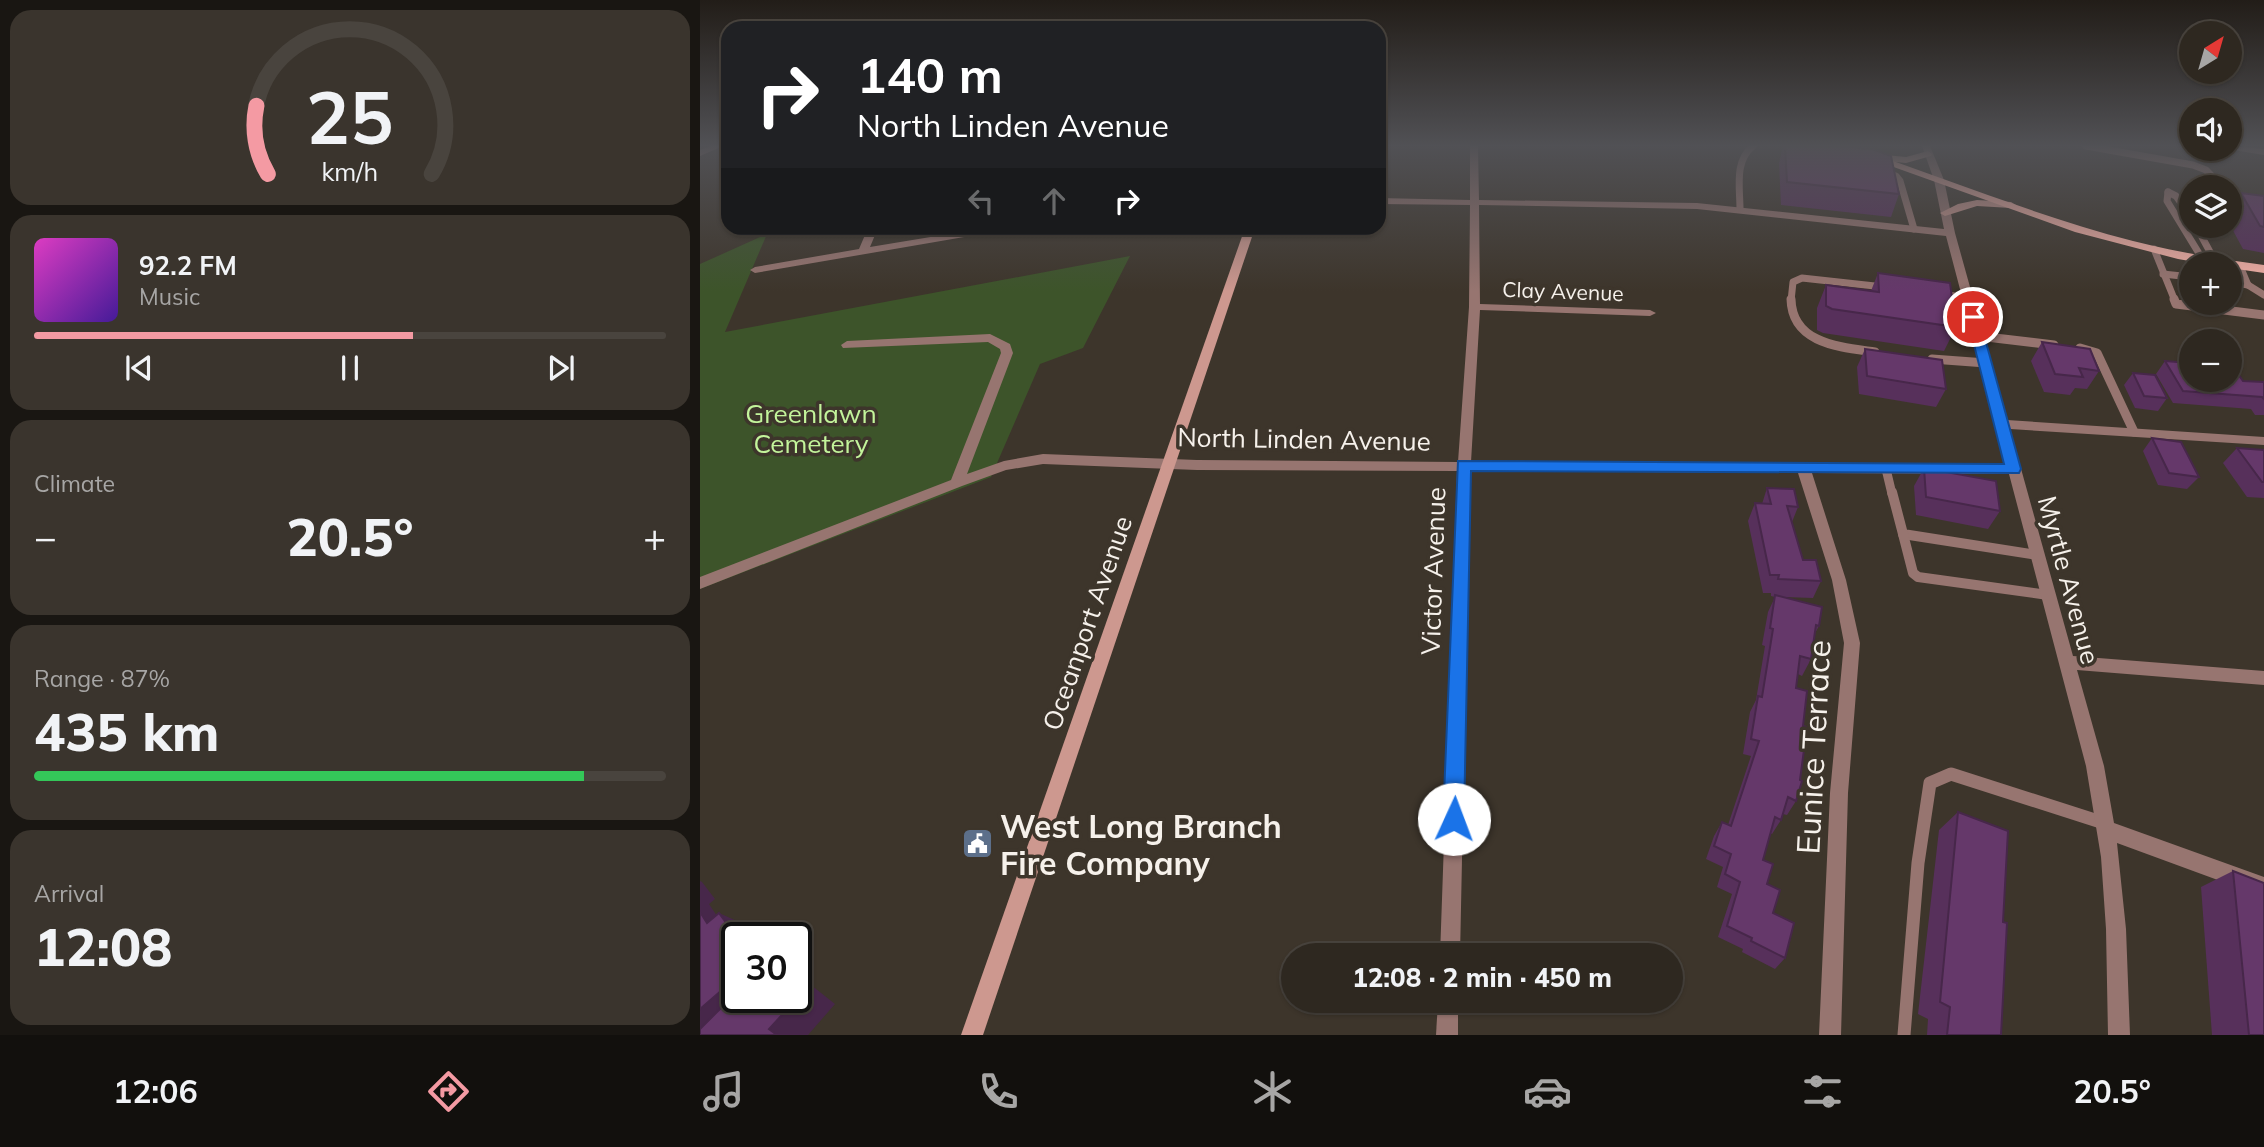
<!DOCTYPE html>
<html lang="en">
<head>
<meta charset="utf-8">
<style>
  :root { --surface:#2e2820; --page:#3a342d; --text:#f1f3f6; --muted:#a7a6a5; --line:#49443e; --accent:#f49aa3 }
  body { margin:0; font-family:Mulish,sans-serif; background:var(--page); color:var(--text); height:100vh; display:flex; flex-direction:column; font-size:26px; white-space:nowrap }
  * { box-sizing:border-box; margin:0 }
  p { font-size:23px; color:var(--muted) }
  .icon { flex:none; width:38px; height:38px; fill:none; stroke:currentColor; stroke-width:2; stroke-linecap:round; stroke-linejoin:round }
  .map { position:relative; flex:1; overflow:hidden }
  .panel { display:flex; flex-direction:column; gap:10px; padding:10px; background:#191612; width:700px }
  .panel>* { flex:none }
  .banner { position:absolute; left:21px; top:21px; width:665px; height:214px; border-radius:21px; box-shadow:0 2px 5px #0004,0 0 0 2px var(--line); background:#202124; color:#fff; overflow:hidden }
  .needle { width:46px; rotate:37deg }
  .fabs { position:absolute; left:1479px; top:21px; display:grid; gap:14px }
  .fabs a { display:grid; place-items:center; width:63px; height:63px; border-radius:50%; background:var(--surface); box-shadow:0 2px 5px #0004,0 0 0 2px var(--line); font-size:35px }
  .speed { position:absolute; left:21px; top:922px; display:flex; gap:14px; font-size:35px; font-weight:700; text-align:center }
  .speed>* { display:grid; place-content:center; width:91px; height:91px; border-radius:50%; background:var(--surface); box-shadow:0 2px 5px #0004,0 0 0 2px var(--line); line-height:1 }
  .speed .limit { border:4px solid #111; border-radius:10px; background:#fff; color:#111 }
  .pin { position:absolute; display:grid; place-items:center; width:60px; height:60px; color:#fff; margin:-30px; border:4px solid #fff; border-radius:50%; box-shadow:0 2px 7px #0007 }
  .me { position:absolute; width:77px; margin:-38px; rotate:2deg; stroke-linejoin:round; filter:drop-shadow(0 0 5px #0008) }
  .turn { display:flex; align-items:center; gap:24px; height:147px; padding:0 21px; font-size:32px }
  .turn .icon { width:91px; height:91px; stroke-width:2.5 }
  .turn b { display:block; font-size:49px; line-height:60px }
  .lanes { display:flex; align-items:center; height:66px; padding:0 21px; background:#0003; justify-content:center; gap:35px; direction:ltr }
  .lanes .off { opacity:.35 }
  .big { font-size:52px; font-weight:800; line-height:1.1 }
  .panel .widget { flex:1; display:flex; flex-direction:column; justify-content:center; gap:10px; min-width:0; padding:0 24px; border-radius:21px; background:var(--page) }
  .panel .dial { align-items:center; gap:0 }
  .dial svg { height:182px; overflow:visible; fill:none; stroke:var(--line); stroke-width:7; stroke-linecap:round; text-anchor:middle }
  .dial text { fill:var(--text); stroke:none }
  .song { display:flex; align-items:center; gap:21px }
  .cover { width:84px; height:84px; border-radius:10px; background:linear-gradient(135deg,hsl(310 70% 55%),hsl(260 70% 35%)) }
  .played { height:7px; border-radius:4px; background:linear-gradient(90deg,var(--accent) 60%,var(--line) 60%) }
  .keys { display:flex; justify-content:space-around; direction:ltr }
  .heat { display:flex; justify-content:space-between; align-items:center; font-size:38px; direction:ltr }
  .charge { height:10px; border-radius:5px; background:linear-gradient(90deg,#34c759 87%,var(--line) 0) }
  .trip { position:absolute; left:581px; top:943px; width:402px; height:70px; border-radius:35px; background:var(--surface); box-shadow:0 2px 5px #0004,0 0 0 2px var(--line); font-weight:800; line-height:70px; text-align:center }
  .menu { display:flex; height:112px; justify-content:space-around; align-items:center; background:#12100d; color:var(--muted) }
  .menu .icon { width:49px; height:49px }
  .menu .on { color:var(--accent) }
  .menu b { font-size:32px; color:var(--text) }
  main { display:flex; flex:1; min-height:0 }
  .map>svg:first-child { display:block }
  .green { fill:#3d542a }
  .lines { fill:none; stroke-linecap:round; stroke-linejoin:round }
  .lane-far3 { stroke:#977570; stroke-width:7 }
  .lane-far2 { stroke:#977570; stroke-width:9 }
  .lane-far1 { stroke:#977570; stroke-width:10 }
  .lane { stroke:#977570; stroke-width:13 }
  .street { fill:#977570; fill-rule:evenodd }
  .secondary { fill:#cd988f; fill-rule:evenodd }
  .primary { fill:#f7b2a7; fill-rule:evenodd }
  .wall { fill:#57305b }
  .shaded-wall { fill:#47274a }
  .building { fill:#65386a; stroke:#47274a; stroke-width:2 }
  .route { fill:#1a73e8; stroke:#114b97; stroke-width:2 }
  .labels { text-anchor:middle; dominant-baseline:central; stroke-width:7; stroke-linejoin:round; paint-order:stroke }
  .far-street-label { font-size:21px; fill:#f6f1eb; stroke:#3d352b }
  .park-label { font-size:26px; fill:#c3f49b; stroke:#3d352b }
  .street-label { font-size:26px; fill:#f6f1eb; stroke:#3d352b }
  .near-street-label { font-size:32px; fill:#f6f1eb; stroke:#3d352b }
  .near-poi-label { font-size:32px; font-weight:bold; fill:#f6f1eb; stroke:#3d352b; text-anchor:start }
</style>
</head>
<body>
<main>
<section class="panel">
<div class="widget dial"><svg viewBox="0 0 100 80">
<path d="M14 69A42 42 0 1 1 86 69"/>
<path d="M14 69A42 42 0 0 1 9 39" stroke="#f49aa3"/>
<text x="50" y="56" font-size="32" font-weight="700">25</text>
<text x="50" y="72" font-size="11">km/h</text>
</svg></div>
<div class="widget">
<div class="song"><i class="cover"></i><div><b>92.2 FM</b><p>Music</p></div></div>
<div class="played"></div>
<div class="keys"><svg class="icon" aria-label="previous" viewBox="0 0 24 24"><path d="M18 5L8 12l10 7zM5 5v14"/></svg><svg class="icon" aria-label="pause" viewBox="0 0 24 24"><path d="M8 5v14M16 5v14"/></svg><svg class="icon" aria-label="next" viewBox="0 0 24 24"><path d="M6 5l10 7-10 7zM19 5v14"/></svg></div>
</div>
<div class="widget"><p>Climate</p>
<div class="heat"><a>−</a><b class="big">20.5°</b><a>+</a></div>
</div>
<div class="widget"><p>Range · 87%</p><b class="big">435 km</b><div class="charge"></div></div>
<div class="widget"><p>Arrival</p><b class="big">12:08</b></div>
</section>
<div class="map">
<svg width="1564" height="1035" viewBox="0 0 1564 1035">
  <rect width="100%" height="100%" fill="#3d352b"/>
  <path class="green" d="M67,234L25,332L430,256L383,348L340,364L291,477L0,589V264Z"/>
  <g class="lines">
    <g class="lane-far3">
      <path d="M1386,146L1493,165L1506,170L1522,187"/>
      <path d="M1183,172L1196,176L1200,181L1214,229"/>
      <path d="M1530,191L1564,212"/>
      <path d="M1468,192L1467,201L1503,260"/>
      <path d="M1468,192L1476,196L1491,217"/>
      <path d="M1040,209C1040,188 1034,161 1053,146"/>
      <path d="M1496,226L1516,263"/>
      <path d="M1454,249L1475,301"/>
      <path d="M1540,266L1548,285L1564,295"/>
      <path d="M1463,274L1491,277"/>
      <path d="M1530,282L1548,285"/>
      <path d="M1241,294L1268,298"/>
      <path d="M1091,301L1093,282L1102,278L1184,287"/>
    </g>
    <g class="lane-far2">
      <path d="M1091,299C1092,344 1140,347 1175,352"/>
      <path d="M1474,299L1476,304L1564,315"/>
      <path d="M1278,336L1354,345"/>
      <path d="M1380,348L1397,353L1434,432"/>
      <path d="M1232,359L1286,363"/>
      <path d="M1186,469L1192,494"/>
    </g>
    <g class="lane-far1">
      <path d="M1192,492L1203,534L1337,555"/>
      <path d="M1203,534L1213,573L1218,577L1348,595"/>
    </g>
    <path class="lane" d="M1204,1035L1218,863L1230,783L1251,774L1404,823"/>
    <g class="street">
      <path d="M11,146H23L0,156V150Z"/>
      <path d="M770,146H778L779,200L997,203L1244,229L1234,180L1222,146H1230L1244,180L1255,233L1307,420L1564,437V445L1310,429L1373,656L1564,671V685L1377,670L1404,766L1414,823L1564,877V897L1417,843L1426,929L1430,1035H1408L1406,929L1401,857L1386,766L1309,474L1112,473L1146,580L1160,643L1148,793L1141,1035H1119L1130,793L1144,643L1132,580L1098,473L770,471L760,956H740L757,471L497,470L343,464L306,470L262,486L0,589V577L251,480L301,353L300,349L288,342L143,348L141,345L147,341L290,334L310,344L313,353L267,474L304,461L343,454L497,460L758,462L769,307L770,205L679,204V198L770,200ZM779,205L997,209L1246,236L1306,464L771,462L780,310L950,316L956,313L950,310L780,304Z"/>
      <path d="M1530,146L1564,149V155L1527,149H1530Z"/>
      <path d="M168,228H178L170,247L285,228H304L299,231L55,273L50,270L55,267L159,249Z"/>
      <path d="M738,1001H758V1035H736Z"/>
    </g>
    <g class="secondary">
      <path d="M1228,151L1232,154L1231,156L1206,163L1175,160L1171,157L1175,154L1206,157Z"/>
      <path d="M1277,200L1311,202L1316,205L1311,208L1277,206L1245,216L1240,213L1258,204Z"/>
      <path d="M545,228H555L283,1035H261Z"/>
    </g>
    <path class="primary" d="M1135,146H1150C1244,178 1337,216 1433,241C1476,252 1520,259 1564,265V273L1530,268V264H1507L1478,259L1375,232Z"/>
  </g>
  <g class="wall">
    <path d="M1083,146H1139L1199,194L1191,217L1081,205L1079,163Z"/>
    <path d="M1541,193L1564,196V253L1543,249L1530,225V209Z"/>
    <path d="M1178,273L1256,327L1244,351L1123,333L1117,330V308L1126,285L1171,291Z"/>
    <path d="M1342,342L1399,371L1387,389L1375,388L1370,395L1344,392L1331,361Z"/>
    <path d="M1165,349L1246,389L1236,407L1159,394L1157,367Z"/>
    <path d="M1465,361L1491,380L1564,382V415H1555L1551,409L1473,403L1456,374Z"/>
    <path d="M1433,373L1467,398L1458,411L1435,408L1424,385Z"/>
    <path d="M1452,438L1499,477L1487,489L1458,485L1443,451Z"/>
    <path d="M1537,448L1564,450V498L1547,497L1523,463Z"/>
    <path d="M1224,468L1300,511L1288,529L1216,515L1214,486Z"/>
    <path d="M1067,488L1098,507L1092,522L1103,560L1121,581L1113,598L1084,597L1119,626L1114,635L1111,659L1102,676L1098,674L1096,688L1103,726L1096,801L1087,815L1083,814L1081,820L1072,834L1070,833L1063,860L1073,913L1085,958L1075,969L1042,952L1043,949L1018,937L1032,894L1017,887L1023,867L1006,859L1014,836L1022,822L1028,825L1051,756L1043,754L1050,712L1056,700L1065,646L1062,645L1068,612L1075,597L1071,596V593H1063L1048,521L1055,503L1062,504Z"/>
    <path d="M1258,812L1303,922L1301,1035H1227L1228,1019L1218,1014L1239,830Z"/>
    <path d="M1533,871L1564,1035H1512L1501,887Z"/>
  </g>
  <g class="shaded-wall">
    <path d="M0,881L2,882L15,899L9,904L27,931L7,923L0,912Z"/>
    <path d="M19,913L39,922L51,938H37Z"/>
    <path d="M37,977V998H43L38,1002L65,1011L96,985V979L111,985L135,1004L108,1035H77L0,1029V1009Z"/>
  </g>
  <g class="building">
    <path d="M1085,146H1139L1172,149L1191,156L1199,194L1087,182Z"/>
    <path d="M1541,193L1564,196V227L1560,226Z"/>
    <path d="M1178,273L1250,283L1256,327L1132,309L1126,306V285L1179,292Z"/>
    <path d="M1342,342L1390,349L1399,371L1379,368L1383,377L1355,374Z"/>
    <path d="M1165,349L1242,360L1246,389L1167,376Z"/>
    <path d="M1465,361L1490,363L1491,380H1530V374H1538L1543,381L1564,382V399L1562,397L1483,391Z"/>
    <path d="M1433,373L1455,375L1467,398L1444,396Z"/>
    <path d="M1452,438L1481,442L1499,477L1469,473Z"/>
    <path d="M1537,448L1564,450V482H1562Z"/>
    <path d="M1224,468L1296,481L1300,511L1226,497Z"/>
    <path d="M1067,488L1094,489L1098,507L1087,506L1103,560H1116L1121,581L1078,579L1079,575H1070L1055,503L1071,504Z"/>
    <path d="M1075,595L1122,607L1119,626L1116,625L1111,659L1100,656L1096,688L1107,691L1103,726L1107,727L1100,780L1102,781L1096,801L1088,797L1081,820L1075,817L1063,860L1073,864L1067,884L1080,890L1073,913L1094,923L1085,958L1051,941L1052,938L1027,926L1040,882L1025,874L1031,854L1014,846L1022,822L1031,826L1059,741L1051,739L1058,696L1062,697L1073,629L1070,628Z"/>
    <path d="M1258,812L1308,831L1303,922L1307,923L1301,1035H1247L1250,1007L1240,1002Z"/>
    <path d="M1533,871L1564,883V1035H1549Z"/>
    <path d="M0,912L7,923L19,913L37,938V977L0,1009Z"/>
    <path d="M96,985L104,991L69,1029L77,1035H0V1029L30,999L43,1009L54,998H96Z"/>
  </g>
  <linearGradient id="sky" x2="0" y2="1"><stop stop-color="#221d18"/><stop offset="0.5" stop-color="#515155"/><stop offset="1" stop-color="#515155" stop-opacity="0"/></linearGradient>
  <rect width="1564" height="291" fill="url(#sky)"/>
  <path class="route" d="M1273,313L1279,317L1321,469L1319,473L771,471L764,819L761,826L754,829L746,826L743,819L758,461L1304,464L1267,317Z"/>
  <defs>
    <symbol id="civic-square" viewBox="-11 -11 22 22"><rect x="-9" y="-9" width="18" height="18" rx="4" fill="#5c6f8a" stroke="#3d352b"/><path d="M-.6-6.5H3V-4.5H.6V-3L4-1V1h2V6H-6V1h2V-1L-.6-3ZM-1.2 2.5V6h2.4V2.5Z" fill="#fff"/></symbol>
  </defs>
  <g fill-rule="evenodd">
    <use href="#civic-square" x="260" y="826" width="35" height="35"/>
  </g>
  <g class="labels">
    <g class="far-street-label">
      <text transform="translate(863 291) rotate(2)">Clay Avenue</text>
    </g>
    <g class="park-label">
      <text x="111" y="413">Greenlawn<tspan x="111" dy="30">Cemetery</tspan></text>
    </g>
    <g class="street-label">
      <text transform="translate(604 439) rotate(1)">North Linden Avenue</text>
      <text transform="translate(733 571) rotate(-88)">Victor Avenue</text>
      <text transform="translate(1369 580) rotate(75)">Myrtle Avenue</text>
      <text transform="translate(387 623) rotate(-71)">Oceanport Avenue</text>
    </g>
    <g class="near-street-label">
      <text transform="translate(1113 747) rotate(-87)">Eunice Terrace</text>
    </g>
    <g class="near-poi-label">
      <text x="300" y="826">West Long Branch<tspan x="300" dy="37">Fire Company</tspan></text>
    </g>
  </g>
</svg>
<div class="fabs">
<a><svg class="needle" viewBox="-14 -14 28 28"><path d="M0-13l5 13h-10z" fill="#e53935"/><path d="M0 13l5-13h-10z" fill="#a7a6a5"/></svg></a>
<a><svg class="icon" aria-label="sound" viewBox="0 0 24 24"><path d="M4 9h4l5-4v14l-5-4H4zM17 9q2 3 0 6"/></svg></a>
<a><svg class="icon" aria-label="layers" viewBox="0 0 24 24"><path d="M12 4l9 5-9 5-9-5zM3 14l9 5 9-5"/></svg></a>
<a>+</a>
<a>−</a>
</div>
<div class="speed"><div class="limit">30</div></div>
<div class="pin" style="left:1273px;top:317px;background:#d93025"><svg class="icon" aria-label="arrive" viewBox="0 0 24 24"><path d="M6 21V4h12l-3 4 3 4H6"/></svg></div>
<svg class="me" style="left:754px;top:819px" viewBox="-20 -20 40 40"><circle r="19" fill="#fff"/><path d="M0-13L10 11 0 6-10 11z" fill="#1a73e8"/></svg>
<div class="trip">12:08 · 2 min · 450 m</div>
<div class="banner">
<div class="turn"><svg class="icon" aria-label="right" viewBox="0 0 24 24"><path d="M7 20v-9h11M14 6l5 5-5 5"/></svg><div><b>140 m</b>North Linden Avenue</div></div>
<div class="lanes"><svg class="icon off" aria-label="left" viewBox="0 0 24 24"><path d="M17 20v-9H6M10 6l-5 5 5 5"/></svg><svg class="icon off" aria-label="ahead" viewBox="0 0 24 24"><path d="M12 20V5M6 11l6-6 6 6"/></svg><svg class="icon" aria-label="right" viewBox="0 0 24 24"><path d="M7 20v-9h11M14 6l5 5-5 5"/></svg></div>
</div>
</div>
</main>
<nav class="menu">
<b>12:06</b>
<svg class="icon on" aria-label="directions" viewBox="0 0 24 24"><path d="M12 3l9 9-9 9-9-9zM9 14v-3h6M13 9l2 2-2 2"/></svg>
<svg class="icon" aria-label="music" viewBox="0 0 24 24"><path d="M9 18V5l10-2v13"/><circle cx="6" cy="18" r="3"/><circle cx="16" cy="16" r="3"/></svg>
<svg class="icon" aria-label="phone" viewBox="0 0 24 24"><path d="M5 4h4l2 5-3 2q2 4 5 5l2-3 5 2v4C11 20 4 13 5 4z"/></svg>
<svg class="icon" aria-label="climate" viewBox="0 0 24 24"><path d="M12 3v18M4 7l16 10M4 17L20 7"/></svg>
<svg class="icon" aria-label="car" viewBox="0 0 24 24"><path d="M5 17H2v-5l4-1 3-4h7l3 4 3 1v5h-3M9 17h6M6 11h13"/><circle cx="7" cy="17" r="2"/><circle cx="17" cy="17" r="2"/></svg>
<svg class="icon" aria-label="filters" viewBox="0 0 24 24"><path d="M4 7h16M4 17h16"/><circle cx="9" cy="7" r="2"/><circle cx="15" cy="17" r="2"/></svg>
<b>20.5°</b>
</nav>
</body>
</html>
